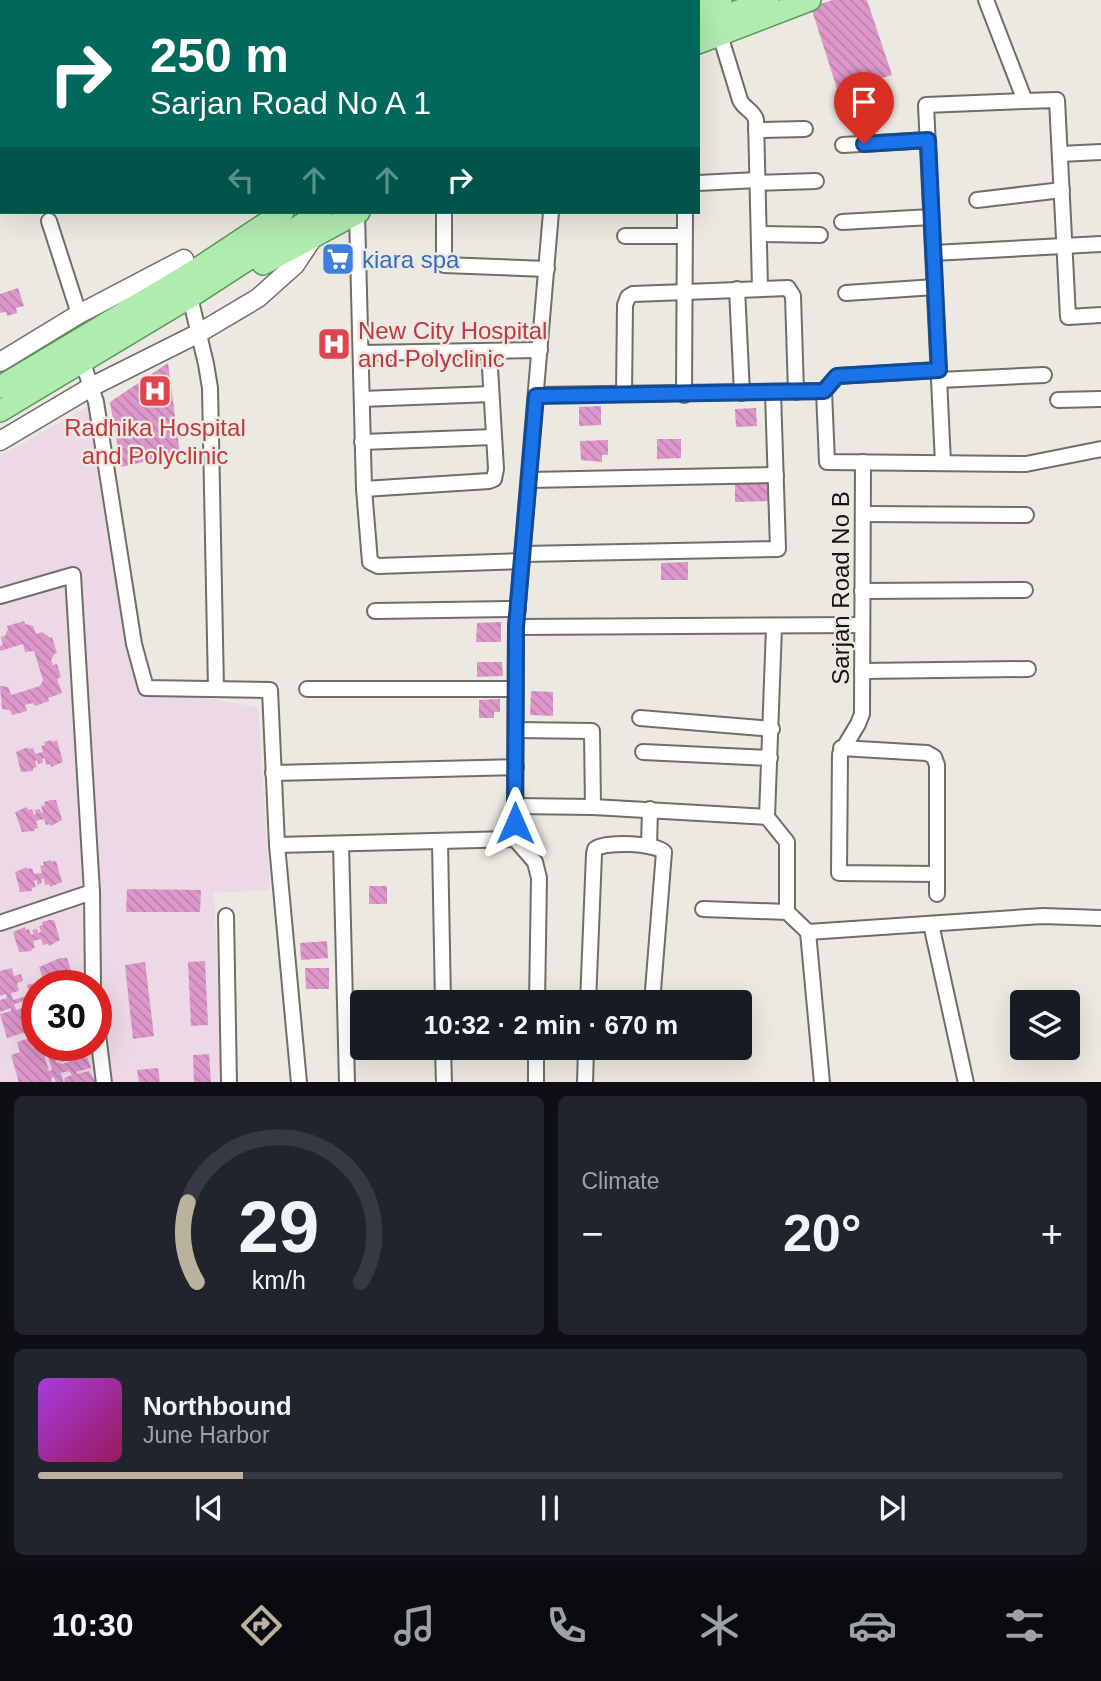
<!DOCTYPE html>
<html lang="en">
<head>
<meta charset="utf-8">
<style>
  :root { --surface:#171b24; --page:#20242c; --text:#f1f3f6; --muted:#9ea1a6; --line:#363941; --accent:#bbb29e }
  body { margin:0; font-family:Arial,sans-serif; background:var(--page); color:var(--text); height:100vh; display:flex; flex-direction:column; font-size:26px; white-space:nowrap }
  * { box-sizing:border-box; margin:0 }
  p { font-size:23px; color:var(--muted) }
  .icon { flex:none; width:38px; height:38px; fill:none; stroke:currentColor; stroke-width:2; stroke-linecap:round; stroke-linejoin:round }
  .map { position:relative; height:1082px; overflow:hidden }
  .details { display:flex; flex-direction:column; gap:14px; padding:14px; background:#0d0f14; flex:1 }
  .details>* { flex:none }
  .guide { position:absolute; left:0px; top:0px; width:700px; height:214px; box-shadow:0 7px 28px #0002; background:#00695c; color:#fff; overflow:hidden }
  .fabs { position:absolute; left:1010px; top:990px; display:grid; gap:14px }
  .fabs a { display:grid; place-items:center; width:70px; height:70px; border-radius:7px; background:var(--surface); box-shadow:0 7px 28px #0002; font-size:35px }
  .speed { position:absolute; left:21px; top:970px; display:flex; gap:14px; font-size:35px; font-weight:700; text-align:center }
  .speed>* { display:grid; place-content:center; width:91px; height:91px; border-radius:50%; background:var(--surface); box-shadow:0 7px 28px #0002; line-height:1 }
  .speed .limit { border:10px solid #d22; background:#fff; color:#111 }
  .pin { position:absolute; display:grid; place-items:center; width:60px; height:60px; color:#fff; margin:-72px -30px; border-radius:50% 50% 50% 0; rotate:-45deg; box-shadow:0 0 7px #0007 }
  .pin .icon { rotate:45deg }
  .me { position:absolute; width:77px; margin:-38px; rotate:0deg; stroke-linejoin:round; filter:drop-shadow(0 0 5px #0008) }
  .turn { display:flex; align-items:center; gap:24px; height:147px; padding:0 35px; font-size:32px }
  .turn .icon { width:91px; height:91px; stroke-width:2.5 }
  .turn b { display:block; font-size:49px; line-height:60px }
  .lanes { display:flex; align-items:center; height:66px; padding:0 35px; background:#0003; justify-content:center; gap:35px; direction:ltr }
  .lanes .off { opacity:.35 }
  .big { font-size:52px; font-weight:600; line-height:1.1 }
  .details .card { flex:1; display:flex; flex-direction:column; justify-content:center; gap:10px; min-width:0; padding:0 24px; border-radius:10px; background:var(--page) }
  .details .dial { align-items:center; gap:0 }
  .dial svg { height:182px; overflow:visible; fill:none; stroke:var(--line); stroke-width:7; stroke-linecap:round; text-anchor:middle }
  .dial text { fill:var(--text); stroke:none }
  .song { display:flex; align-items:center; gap:21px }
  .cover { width:84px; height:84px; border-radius:10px; background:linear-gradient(135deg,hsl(280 70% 55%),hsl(330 70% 35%)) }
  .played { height:7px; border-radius:4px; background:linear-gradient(90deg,var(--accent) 20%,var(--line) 20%) }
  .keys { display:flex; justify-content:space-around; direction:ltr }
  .heat { display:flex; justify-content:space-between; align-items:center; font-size:38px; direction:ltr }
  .details .tiles { flex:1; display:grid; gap:14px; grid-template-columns:1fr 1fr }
  .card:last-child { grid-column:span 2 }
  .trip { position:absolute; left:350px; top:990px; width:402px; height:70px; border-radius:7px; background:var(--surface); box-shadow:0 7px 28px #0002; font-weight:600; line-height:70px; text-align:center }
  .menu { display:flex; height:112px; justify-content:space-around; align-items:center; background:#090b0e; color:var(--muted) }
  .menu .icon { width:49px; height:49px }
  .menu .active { color:var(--accent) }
  .menu b { font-size:32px; color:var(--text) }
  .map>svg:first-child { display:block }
  .education { fill:#edd8e6; fill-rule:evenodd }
  .building { fill:url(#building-back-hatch); fill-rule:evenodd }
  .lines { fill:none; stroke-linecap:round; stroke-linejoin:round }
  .minor-casing { stroke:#706e67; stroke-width:18 }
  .tertiary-casing { stroke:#706e67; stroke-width:21 }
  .primary-casing { stroke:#589857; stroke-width:24 }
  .minor { stroke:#fff; stroke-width:14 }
  .tertiary { stroke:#fff; stroke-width:18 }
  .primary { stroke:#b0ebb0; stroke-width:21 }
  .route-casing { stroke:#114b97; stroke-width:18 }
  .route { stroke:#1a73e8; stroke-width:12 }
  .labels { text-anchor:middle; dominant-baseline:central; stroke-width:5; stroke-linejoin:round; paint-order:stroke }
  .shop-label { font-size:24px; fill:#366cbe; stroke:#ebe9e1; text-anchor:start }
  .health-label { font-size:24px; fill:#be3a42; stroke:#ebe9e1; text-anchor:start }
  .street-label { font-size:24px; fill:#151512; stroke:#ebe9e1 }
</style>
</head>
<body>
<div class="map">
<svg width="1101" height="1083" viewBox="0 0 1101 1083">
  <defs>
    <pattern id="building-back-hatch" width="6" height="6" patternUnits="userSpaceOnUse" patternTransform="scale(1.75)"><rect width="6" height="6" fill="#dd97ca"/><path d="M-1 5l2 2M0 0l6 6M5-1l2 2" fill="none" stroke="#bd81ac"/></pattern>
  </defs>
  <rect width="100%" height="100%" fill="#ebe9e1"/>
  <path class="education" d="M96,402L146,687L258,707L270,890L214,893L222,1082H0V456ZM37,985H96V1045H37Z"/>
  <g class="building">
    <path d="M833,0H867L892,75L838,92L811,7Z"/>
    <path d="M18,288L24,306L16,308L17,313L7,316L6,312L0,313V294Z"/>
    <path d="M326,333L347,334V357L325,356Z"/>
    <path d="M168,363L180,454L121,467L110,402Z"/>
    <path d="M601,406V425L579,426V407Z"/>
    <path d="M756,408L757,426L736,427L735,409Z"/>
    <path d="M657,439H681V458L657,459Z"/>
    <path d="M608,440V455H602V462L581,460L580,441Z"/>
    <path d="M768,479L769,501L735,502V480Z"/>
    <path d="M688,562V580H661V563Z"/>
    <path d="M24,621L25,624L33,626L36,634L42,632L50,638L52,637L57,653L54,654L51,661L53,665L57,664L61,677L57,679L62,693L48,698L49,701L35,706L33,703L25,705L27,711L12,715L10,710L2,709L0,686L8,687L11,695L40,686L43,680L34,651L25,652L23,644L0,651V646L3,645L1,637L5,636L8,629L7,626Z"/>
    <path d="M501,622V642H476L477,623Z"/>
    <path d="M477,662H502L503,676L477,677Z"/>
    <path d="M531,691L553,692V716L530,715Z"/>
    <path d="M500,699V712H494V718H479V700Z"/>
    <path d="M52,740V742L57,740L63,762L51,767L50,764L46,765L45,758L42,759L43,763L38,764L37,760L35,761L37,767L33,768V771L21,772L16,752L28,747V749L33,748L35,754L43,752L41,746L45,745L44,742Z"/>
    <path d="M51,800H56L62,820L51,826L50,824L46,825L44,819L36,821L38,828L34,829L35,831L22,832L15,812L27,807L28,810L32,809L34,815L36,814L35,810L40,809L41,813L43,812L41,806L45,805L44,802Z"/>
    <path d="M51,860V862L56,861L62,882L50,887L49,884L45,885L44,879H41L42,883L37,885V880L34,881L36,887L32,888V891L20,892L15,872L27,867V869L32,868L34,874L42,873L40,866L44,865L43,862Z"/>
    <rect x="369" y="886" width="18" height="18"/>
    <path d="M127,889L201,890L200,912H126Z"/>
    <path d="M49,920H54L60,940L49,946L48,944L43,945L41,939L33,941L35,948L31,949L32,951L19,952L13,932L25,927V930L29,929L31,935L34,934L32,930L37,929L38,933L41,932L39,926L43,925L42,922Z"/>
    <path d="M327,941L328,958L301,960L300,943Z"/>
    <path d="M60,958H67L76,985H45L39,967Z"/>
    <path d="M205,961L208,1025L191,1026L188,962Z"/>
    <path d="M145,962L154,1036L133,1039L125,965Z"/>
    <path d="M12,968L14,976L21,974L23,981L17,983L19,991L11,993L13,1000L30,995L27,985L35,983L37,1015L29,1000L14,1004L16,1010L25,1007L28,1016L32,1014L34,1021L30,1023L32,1030L7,1038L0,1014L11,1011V1008L0,1012V1000L7,998L6,994L0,996V971Z"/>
    <path d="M305,968H329V989H306Z"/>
    <path d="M30,1038L33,1048L41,1045L49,1071L52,1070L45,1045H84V1055L72,1058L73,1061L87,1057L91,1068L76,1072L77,1074L89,1071L97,1083H65L64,1078L72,1075L69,1071L61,1073L64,1083H56L54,1077L51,1078L52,1083H19L11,1055L20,1052L17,1042ZM59,1052L61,1062L68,1060L69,1062L61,1064L60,1062L57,1063L54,1054Z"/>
    <path d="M209,1054L211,1083H194L193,1055Z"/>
    <path d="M158,1068L160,1083H139L137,1070Z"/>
  </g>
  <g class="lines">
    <defs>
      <g id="minor">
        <path d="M23,0V2"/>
        <path d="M81,0V2"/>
        <path d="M137,0L138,2"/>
        <path d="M255,0L256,2"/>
        <path d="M377,0L378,2"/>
        <path d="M421,0L422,2"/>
        <path d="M720,35L740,100C744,109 754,111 756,120L760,288"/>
        <path d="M1025,101L1057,100L1068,317L1101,315"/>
        <path d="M756,130L805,129"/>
        <path d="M843,145L928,140"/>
        <path d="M1060,154L1101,152"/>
        <path d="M698,183L757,180"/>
        <path d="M758,183L816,181"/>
        <path d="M977,200L1062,190"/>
        <path d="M444,212V265L547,269"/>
        <path d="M357,213L364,489L370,562L378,566L522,561"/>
        <path d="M49,221L79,314"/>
        <path d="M842,222L931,217"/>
        <path d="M759,234L820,235"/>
        <path d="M625,236H685"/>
        <path d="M933,253L1101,244"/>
        <path d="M737,289L742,393"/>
        <path d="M846,293L935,287"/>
        <path d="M190,297L206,364L210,388L216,689"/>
        <path d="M361,353L540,350"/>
        <path d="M82,360L96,402L134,644L146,688L270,690L277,845L299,1083"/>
        <path d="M939,380L1044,375"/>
        <path d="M824,391L837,376L939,370"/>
        <path d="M624,394L625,305L628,297L633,294L788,288L793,296L796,392"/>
        <path d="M536,395L824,391L827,462L1026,464L1101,449"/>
        <path d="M684,395L685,212"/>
        <path d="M362,399L491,394"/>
        <path d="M1058,400L1101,399"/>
        <path d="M362,442L494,437"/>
        <path d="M863,462L862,714L858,724L840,754L839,873L936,874"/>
        <path d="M943,463L926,105L1025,101L986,0"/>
        <path d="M529,480L776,475"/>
        <path d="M364,489L489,481L494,479L496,469L489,351"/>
        <path d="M863,514L1026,515"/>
        <path d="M523,554L778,549L773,392"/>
        <path d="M862,591L1025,590"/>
        <path d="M0,596L73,575L92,892L93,985"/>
        <path d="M375,611L518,609"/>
        <path d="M516,627L862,625"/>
        <path d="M774,627L767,817L787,842V912L808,932L1043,916L1101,918"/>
        <path d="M862,671L1028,669"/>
        <path d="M307,689H516"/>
        <path d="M640,718L772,729"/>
        <path d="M516,730L592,731L593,807"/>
        <path d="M841,748L927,753L934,757L937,765V894"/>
        <path d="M643,752L770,758"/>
        <path d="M273,773L516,767"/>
        <path d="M515,806L593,807L767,817"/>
        <path d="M515,839L516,627L551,212"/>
        <path d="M515,839L535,862L539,878L537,1003"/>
        <path d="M440,842L443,1003"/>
        <path d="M341,844L347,1083"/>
        <path d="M277,845L515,839"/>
        <path d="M649,846L650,809"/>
        <path d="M703,909L787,912"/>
        <path d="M226,916L229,1083"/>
        <path d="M0,923L92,892"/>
        <path d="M931,924L966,1083"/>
        <path d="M808,932L822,1083"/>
        <path d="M588,1003L594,854L595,849C606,841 655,843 664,852L652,1003"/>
        <path d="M96,1018L104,1083"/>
        <path d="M443,1048L444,1083"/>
        <path d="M536,1083V1048"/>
        <path d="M585,1083L586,1048"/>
      </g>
      <g id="tertiary">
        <path d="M659,0L660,2"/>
        <path d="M0,362L79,314L184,259"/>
        <path d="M0,441L91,387L199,333L258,298L295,265L313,238"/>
      </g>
      <g id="primary">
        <path d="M698,8L721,0"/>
        <path d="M698,26L768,0"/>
        <path d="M698,43L810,0"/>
        <path d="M263,264L359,212"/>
        <path d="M0,387L194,271L283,212"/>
        <path d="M0,411L190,297L321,212"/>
      </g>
    </defs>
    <use href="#minor" class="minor-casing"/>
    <use href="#tertiary" class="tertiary-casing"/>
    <use href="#primary" class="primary-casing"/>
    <use href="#minor" class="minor"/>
    <use href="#tertiary" class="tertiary"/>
    <use href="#primary" class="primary"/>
  </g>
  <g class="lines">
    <defs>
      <path id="route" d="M515,823L516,627L536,396L824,391L837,376L939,370L928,140L864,144"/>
    </defs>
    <use href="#route" class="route-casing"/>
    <use href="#route" class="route"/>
  </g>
  <defs>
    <symbol id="supermarket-square" viewBox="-11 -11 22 22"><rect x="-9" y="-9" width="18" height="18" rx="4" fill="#3f7fe0" stroke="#ebe9e1"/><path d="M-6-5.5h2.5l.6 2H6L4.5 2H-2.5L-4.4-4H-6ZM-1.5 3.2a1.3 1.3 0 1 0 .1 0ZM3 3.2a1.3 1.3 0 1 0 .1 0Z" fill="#fff"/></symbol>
    <symbol id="hospital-square" viewBox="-11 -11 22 22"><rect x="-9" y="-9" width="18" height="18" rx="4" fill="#e0444e" stroke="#ebe9e1"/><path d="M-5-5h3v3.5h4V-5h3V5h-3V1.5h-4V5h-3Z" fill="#fff"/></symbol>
  </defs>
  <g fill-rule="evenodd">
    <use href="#supermarket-square" x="319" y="240" width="38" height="38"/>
    <use href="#hospital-square" x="315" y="325" width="38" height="38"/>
    <use href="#hospital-square" x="136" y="372" width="38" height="38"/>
  </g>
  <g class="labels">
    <g class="shop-label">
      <text x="362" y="259">kiara spa</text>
    </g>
    <g class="health-label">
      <text x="358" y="330">New City Hospital<tspan x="358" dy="28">and Polyclinic</tspan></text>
      <text x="155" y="427" text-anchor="middle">Radhika Hospital<tspan x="155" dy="28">and Polyclinic</tspan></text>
    </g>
    <g class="street-label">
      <text transform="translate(840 588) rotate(-90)">Sarjan Road No B</text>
    </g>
  </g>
</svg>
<div class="fabs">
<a><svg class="icon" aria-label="layers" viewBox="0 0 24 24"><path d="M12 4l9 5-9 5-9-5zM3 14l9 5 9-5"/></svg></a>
</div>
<div class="speed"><div class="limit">30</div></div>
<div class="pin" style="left:864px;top:144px;background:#d93025"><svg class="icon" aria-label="arrive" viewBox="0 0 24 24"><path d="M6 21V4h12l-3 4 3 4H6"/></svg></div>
<svg class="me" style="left:515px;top:823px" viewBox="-20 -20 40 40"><path d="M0-17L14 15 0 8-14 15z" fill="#1a73e8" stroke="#fff" stroke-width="4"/></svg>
<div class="trip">10:32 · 2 min · 670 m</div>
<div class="guide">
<div class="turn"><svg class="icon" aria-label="right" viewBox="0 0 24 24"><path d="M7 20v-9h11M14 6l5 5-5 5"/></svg><div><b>250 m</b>Sarjan Road No A 1</div></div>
<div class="lanes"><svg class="icon off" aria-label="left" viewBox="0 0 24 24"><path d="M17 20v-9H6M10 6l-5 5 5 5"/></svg><svg class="icon off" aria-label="ahead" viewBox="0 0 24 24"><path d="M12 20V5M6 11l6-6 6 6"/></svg><svg class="icon off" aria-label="ahead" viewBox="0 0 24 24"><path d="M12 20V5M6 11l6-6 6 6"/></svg><svg class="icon" aria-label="right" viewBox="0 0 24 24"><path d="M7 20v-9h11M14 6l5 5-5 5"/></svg></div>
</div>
</div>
<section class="details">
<div class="tiles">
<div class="card dial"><svg viewBox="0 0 100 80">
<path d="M14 69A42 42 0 1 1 86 69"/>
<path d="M14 69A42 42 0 0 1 10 34" stroke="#bbb29e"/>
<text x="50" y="56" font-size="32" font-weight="700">29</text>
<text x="50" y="72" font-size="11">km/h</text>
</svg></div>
<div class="card"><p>Climate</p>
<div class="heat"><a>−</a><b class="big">20°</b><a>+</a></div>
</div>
<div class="card">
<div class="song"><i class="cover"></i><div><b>Northbound</b><p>June Harbor</p></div></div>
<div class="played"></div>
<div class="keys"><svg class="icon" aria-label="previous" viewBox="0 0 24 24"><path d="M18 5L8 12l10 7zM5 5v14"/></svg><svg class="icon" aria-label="pause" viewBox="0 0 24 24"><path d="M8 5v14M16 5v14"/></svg><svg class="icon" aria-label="next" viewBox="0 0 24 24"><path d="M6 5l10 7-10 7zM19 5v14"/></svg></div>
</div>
</div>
</section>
<nav class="menu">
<b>10:30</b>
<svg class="icon active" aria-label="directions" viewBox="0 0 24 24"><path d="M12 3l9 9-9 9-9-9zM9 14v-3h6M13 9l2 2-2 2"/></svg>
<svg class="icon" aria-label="music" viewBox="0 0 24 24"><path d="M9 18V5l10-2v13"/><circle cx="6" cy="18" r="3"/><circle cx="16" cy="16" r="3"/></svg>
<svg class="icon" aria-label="phone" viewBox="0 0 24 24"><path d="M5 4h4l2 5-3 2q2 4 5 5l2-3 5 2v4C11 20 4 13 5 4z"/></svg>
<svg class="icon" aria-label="climate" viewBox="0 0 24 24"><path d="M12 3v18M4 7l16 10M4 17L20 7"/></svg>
<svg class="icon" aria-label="car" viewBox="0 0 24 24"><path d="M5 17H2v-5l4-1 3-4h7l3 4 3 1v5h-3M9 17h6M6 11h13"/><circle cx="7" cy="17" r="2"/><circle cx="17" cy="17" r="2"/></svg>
<svg class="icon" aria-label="filters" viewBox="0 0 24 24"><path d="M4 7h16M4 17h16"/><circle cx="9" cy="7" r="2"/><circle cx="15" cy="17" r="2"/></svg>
</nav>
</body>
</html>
